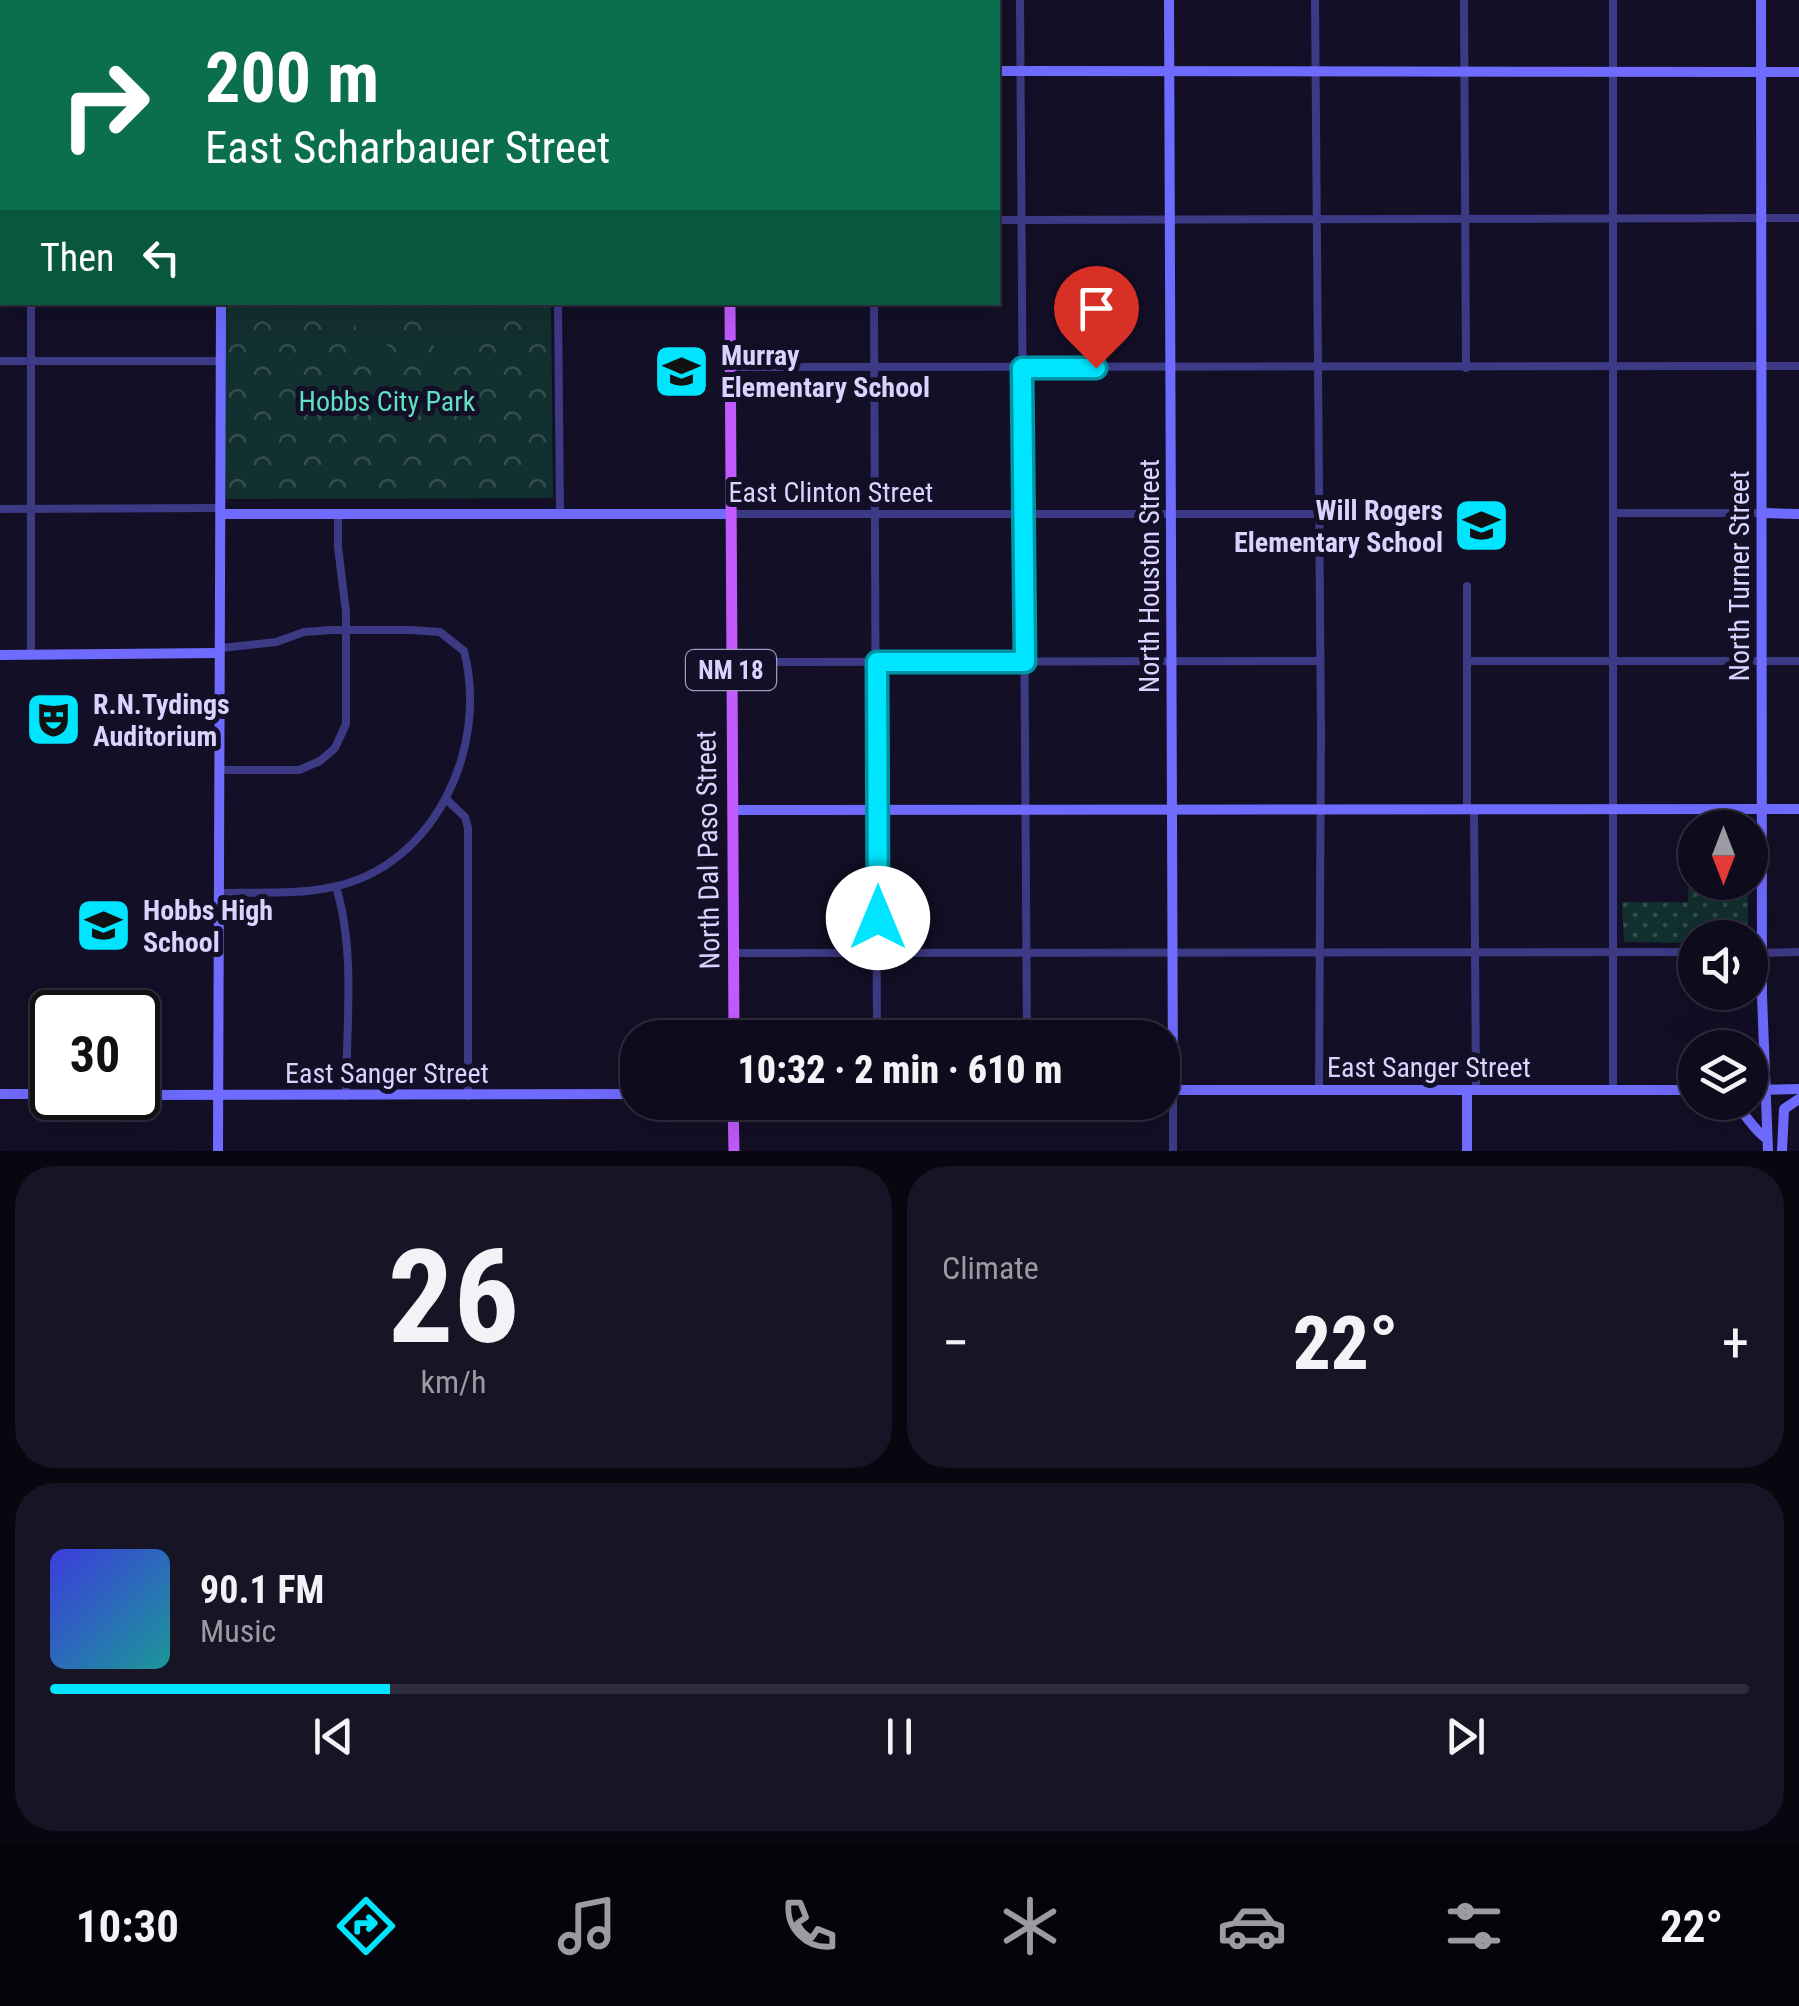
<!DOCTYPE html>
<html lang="en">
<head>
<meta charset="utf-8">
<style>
  :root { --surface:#0e0b1c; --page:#171425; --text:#f1f3f6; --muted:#9b9ba3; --line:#2e2b3b; --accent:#00e5ff }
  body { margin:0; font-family:"Roboto Condensed",sans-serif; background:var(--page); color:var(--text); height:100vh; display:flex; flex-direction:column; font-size:38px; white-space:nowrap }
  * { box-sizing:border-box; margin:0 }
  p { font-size:32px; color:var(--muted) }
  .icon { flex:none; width:55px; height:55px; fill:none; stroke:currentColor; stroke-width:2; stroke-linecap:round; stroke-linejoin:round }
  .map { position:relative; height:1151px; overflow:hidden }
  .sheet { display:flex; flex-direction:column; gap:15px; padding:15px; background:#08060f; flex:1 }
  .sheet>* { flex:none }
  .hud { position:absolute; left:0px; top:0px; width:1000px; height:305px; box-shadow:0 10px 40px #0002,0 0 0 2px var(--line); background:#0b6e4f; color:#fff; overflow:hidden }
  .needle { width:65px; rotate:180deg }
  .fabs { position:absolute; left:1678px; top:810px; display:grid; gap:20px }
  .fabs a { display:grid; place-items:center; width:90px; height:90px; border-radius:50%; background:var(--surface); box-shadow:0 10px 40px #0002,0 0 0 2px var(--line); font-size:50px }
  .speed { position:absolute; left:30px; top:990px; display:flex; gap:20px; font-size:50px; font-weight:700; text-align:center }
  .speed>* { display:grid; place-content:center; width:130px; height:130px; border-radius:50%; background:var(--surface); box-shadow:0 10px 40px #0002,0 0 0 2px var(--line); line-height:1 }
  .speed .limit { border:5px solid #111; border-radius:15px; background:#fff; color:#111 }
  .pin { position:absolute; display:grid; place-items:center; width:85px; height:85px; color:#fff; margin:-102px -42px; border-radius:50% 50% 50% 0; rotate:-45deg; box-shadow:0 0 10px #0007 }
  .pin .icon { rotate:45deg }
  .me { position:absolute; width:110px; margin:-55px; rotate:0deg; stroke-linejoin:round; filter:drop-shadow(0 0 8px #0008) }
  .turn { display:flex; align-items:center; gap:35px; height:210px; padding:0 40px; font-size:45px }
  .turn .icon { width:130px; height:130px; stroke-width:2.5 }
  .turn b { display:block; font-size:70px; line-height:85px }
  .then { display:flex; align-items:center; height:95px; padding:0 40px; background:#0003; gap:20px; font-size:38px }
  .big { font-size:75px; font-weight:800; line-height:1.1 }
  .sheet .widget { flex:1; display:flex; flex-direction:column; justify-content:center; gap:15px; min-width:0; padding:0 35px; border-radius:40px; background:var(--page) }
  .sheet .dial { align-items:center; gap:0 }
  .dial b { font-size:130px; line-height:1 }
  .song { display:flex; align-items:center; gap:30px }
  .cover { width:120px; height:120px; border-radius:15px; background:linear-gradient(135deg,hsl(240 70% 55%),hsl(180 70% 35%)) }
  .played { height:10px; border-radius:5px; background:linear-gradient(90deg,var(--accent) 20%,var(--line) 20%) }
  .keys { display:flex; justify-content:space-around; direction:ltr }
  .heat { display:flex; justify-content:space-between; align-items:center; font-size:55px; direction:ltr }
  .sheet .tiles { flex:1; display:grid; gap:15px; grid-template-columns:1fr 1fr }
  .widget:last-child { grid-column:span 2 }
  .trip { position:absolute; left:620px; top:1020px; width:560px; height:100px; border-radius:40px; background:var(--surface); box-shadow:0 10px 40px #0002,0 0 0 2px var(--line); font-weight:800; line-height:100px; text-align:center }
  .menu { display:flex; height:160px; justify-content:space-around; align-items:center; background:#06040b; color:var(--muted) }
  .menu .icon { width:70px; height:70px }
  .menu .selected { color:var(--accent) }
  .menu b { font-size:45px; color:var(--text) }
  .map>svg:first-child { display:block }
  .grass { fill:url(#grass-dots) }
  .park { fill:url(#park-crowns) }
  .garden { fill:#12302f }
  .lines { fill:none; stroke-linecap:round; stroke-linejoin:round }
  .street { stroke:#3d3a85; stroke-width:8 }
  .secondary { stroke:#6f6bff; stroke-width:10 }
  .primary { stroke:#c25bff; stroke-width:11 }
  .route-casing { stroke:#0095a6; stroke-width:25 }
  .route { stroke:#00e5ff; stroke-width:18 }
  .labels { text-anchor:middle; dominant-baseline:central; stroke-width:10; stroke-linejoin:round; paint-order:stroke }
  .shield { fill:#130f26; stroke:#9e99be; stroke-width:2.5 }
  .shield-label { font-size:25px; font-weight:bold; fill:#d9d4ff }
  .poi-label { font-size:28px; font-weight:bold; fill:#d9d4ff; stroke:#130f26; text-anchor:start }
  .park-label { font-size:28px; fill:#5fe0c0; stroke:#130f26 }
  .street-label { font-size:28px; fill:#d9d4ff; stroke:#130f26 }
</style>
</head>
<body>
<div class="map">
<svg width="1799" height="1151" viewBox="0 0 1799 1151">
  <defs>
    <pattern id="grass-dots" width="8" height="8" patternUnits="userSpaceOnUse" patternTransform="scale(2.5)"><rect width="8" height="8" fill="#12302f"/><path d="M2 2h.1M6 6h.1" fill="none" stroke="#344d4e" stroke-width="1.8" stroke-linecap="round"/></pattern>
    <pattern id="park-crowns" width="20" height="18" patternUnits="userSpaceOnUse" patternTransform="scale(2.5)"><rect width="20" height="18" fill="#12302f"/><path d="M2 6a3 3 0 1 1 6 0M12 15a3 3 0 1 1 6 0" fill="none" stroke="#344d4e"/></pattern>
  </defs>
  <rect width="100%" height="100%" fill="#130f26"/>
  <path class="grass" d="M1689,864H1695V882L1748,883V937L1695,938V943L1624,942L1622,902H1688Z"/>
  <path class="park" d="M221,303H551L553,498L226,499Z"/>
  <g class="garden">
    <path d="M356,317L388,318L387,355L356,354Z"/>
    <rect x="434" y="320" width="40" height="37"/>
  </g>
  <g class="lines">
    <g class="street">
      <path d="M228,0V2"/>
      <path d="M510,0V2"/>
      <path d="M614,0V2"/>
      <path d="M874,0V2"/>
      <path d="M1020,0L1027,1038"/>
      <path d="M1315,0L1321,733L1319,1090"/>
      <path d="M1464,0L1466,368"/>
      <path d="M147,2V0"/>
      <path d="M291,2V0"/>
      <path d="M405,2V0"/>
      <path d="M0,214H2"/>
      <path d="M998,220L1799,218"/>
      <path d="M558,302L560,514"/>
      <path d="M874,302L877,1038"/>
      <path d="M0,361H221"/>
      <path d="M730,367L1799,366"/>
      <path d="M0,509L221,508"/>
      <path d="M1615,513H1762"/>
      <path d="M731,514H1441"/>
      <path d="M1467,586V808"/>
      <path d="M31,655V302"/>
      <path d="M1468,661H1799"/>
      <path d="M731,662L1319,661"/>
      <path d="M219,770H299L320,761L335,748L346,724V612L338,547V514"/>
      <path d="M446,799L465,817L468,828V1096"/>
      <path d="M1474,808L1476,1090"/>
      <path d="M336,887C356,952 346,1028 346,1096"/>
      <path d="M218,893C255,892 296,895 333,887C435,866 489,747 464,651L440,632L410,630H331L304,632L276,642L221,648"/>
      <path d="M734,953L1695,952"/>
      <path d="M1750,953L1799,952"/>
      <path d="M1613,1090V0"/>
      <path d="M1173,1151V1090"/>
    </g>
    <g class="secondary">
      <path d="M1169,0L1173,1090"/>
      <path d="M1761,0L1762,996L1768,1151"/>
      <path d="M998,71L1799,72"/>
      <path d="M0,72H2"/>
      <path d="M1762,513L1799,514"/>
      <path d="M221,514H731"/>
      <path d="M0,655L219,653"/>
      <path d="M733,810L1799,809"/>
      <path d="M1162,1090H1695"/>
      <path d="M1750,1090L1799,1089"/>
      <path d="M0,1094H52"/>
      <path d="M138,1095L638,1094"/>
      <path d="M1731,1102C1747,1113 1751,1128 1767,1139"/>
      <path d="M218,1151L221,302"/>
      <path d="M1467,1151V1090"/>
      <path d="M1782,1151L1784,1109L1799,1099"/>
    </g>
    <g class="primary">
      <path d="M728,0V2"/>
      <path d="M730,302L734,1038"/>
      <path d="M733,1102L734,1151"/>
    </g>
  </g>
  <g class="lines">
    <defs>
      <path id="route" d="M878,918L877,662H1025L1022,368H1096"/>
    </defs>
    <use href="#route" class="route-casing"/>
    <use href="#route" class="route"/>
  </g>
  <defs>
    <symbol id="school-square" viewBox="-11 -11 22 22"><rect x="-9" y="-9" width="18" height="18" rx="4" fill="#00e5ff" stroke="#130f26"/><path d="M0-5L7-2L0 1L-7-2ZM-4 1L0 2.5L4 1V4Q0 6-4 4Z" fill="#111"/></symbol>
    <symbol id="theatre-square" viewBox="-11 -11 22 22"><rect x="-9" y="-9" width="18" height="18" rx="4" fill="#00e5ff" stroke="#130f26"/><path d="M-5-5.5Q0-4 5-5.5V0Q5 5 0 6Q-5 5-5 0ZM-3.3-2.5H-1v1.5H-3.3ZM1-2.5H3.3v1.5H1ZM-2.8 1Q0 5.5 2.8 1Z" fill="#111"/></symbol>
  </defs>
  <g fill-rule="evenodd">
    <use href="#school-square" x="650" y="340" width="63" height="63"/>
    <use href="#school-square" x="1450" y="494" width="63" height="63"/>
    <use href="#theatre-square" x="22" y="688" width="63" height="63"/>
    <use href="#school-square" x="72" y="894" width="63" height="63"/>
  </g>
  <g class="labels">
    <rect class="shield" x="686" y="650" width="90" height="40" rx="8"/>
    <g class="shield-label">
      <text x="731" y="670">NM 18</text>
    </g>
    <g class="poi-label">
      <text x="721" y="355">Murray<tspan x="721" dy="32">Elementary School</tspan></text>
      <text x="1443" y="510" text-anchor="end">Will Rogers<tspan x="1443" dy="32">Elementary School</tspan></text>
      <text x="93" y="704">R.N.Tydings<tspan x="93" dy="32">Auditorium</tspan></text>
      <text x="143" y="910">Hobbs High<tspan x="143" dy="32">School</tspan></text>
    </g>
    <g class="park-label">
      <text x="387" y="401">Hobbs City Park</text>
    </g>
    <g class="street-label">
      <text x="831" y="492">East Clinton Street</text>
      <text transform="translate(1149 576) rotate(-90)">North Houston Street</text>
      <text transform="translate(1739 576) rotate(-90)">North Turner Street</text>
      <text transform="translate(708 850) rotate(-91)">North Dal Paso Street</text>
      <text x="1429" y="1067">East Sanger Street</text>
      <text x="387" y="1073">East Sanger Street</text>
    </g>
  </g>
</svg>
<div class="fabs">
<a><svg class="needle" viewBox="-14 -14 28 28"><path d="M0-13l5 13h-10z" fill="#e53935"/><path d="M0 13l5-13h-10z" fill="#9b9ba3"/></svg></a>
<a><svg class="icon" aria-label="sound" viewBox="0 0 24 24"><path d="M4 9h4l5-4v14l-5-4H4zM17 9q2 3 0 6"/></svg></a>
<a><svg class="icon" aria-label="layers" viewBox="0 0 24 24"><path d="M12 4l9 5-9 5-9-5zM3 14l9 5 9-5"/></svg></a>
</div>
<div class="speed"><div class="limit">30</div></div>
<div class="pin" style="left:1096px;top:368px;background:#d93025"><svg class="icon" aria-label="arrive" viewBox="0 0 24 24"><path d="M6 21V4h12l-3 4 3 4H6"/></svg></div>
<svg class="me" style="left:878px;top:918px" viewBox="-20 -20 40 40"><circle r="19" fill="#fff"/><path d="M0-13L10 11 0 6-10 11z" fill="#00e5ff"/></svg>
<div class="trip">10:32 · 2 min · 610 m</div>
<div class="hud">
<div class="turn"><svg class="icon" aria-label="right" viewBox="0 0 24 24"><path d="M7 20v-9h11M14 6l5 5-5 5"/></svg><div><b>200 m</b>East Scharbauer Street</div></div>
<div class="then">Then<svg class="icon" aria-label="left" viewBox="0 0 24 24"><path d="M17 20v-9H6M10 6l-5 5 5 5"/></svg></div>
</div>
</div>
<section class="sheet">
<div class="tiles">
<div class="widget dial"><b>26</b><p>km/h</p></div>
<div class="widget"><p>Climate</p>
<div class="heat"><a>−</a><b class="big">22°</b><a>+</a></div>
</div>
<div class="widget">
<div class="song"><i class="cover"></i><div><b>90.1 FM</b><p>Music</p></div></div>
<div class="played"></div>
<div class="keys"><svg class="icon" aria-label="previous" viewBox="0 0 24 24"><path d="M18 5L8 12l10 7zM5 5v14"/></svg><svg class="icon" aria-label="pause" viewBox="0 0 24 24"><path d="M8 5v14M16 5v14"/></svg><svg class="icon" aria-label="next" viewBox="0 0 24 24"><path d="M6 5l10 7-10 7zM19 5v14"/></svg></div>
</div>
</div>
</section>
<nav class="menu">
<b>10:30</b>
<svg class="icon selected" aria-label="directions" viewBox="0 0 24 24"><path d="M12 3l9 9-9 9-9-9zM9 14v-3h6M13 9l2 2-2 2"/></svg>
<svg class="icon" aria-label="music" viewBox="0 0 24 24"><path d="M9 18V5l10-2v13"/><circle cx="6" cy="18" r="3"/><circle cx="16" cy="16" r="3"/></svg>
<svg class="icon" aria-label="phone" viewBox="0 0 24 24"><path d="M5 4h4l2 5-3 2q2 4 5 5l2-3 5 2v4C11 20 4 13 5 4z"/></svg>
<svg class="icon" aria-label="climate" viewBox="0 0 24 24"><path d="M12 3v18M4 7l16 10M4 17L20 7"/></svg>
<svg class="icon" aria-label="car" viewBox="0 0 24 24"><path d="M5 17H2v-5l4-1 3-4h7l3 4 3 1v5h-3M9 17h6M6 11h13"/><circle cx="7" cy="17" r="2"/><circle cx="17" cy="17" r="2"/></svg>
<svg class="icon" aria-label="filters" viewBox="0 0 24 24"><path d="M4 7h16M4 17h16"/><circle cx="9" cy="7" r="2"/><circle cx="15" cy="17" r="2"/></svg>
<b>22°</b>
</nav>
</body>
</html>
